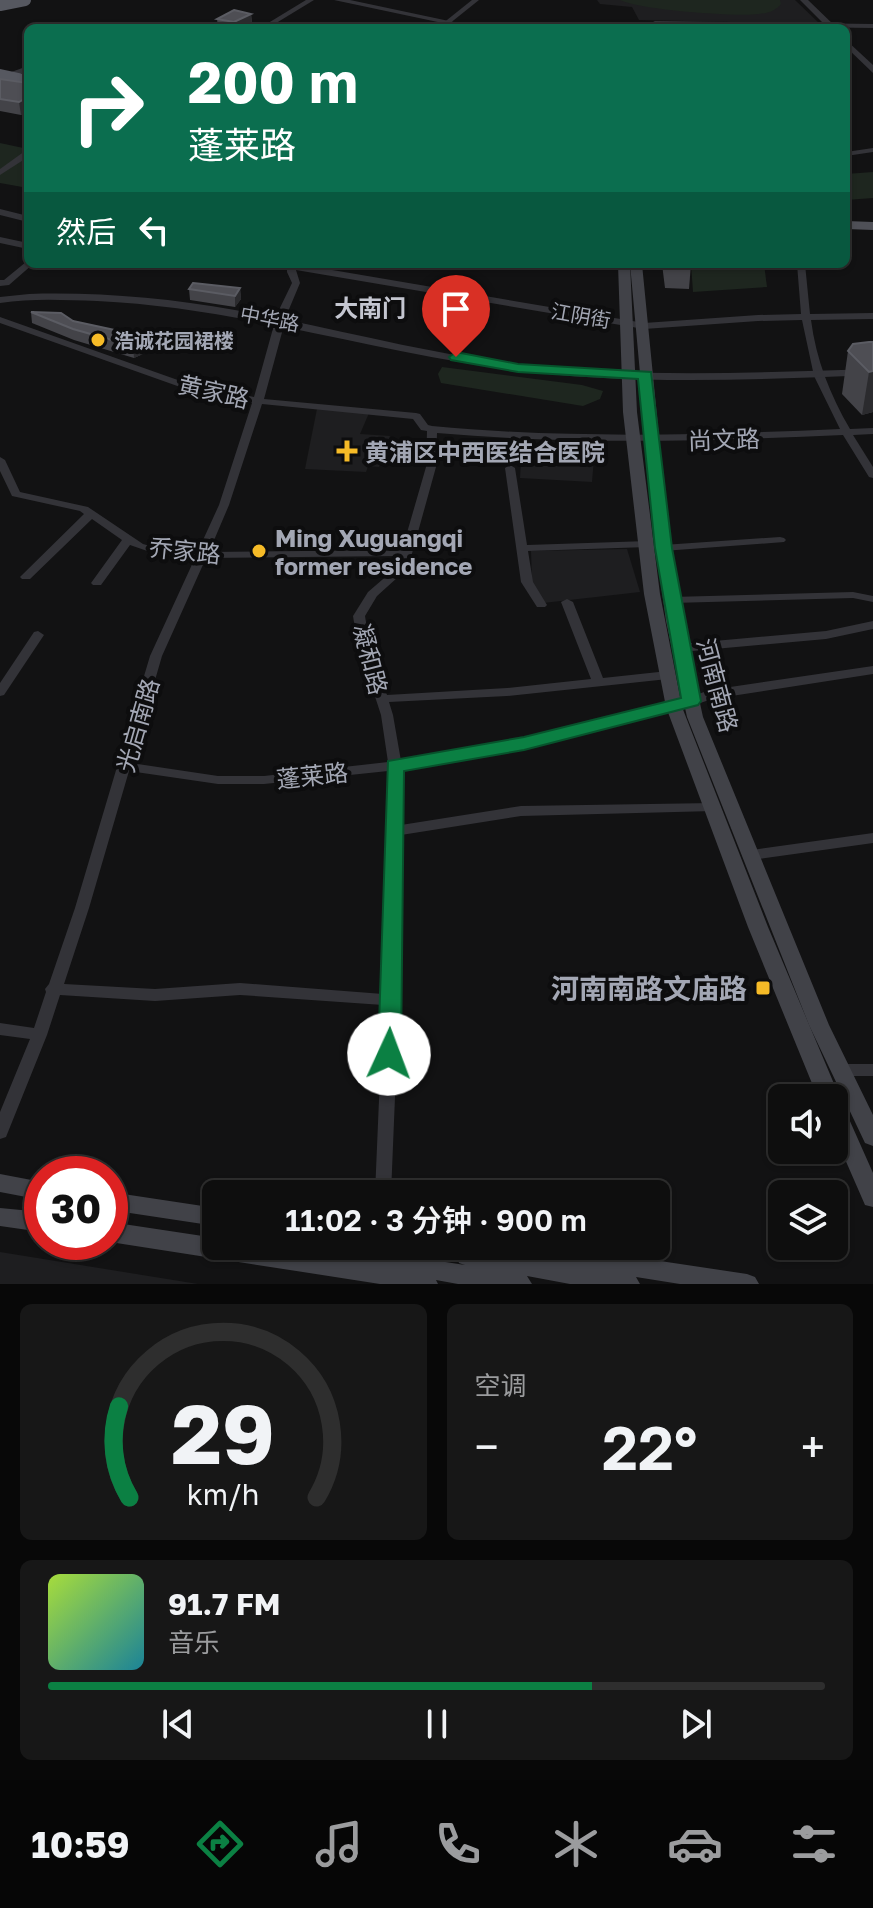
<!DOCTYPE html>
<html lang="zh">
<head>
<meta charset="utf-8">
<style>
  :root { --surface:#0e0e0e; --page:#171717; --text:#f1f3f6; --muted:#9b9c9e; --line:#2e2e2e; --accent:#0b8043 }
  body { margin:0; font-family:"Golos Text","Noto Sans SC",sans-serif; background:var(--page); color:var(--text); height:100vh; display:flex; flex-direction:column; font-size:30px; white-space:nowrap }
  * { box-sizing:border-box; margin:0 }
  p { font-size:26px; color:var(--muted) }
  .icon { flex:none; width:44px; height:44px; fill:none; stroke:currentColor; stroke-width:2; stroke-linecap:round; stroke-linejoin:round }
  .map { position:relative; height:1284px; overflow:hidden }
  .sheet { display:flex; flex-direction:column; gap:20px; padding:20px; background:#080808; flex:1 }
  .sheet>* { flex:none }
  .top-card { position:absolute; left:24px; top:24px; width:826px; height:244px; border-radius:12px; box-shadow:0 2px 6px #0004,0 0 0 2px var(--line); background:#0b6e4f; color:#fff; overflow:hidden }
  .controls { position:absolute; left:768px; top:1084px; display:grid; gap:16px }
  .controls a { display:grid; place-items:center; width:80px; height:80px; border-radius:12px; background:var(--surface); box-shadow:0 2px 6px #0004,0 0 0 2px var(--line); font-size:40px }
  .speed { position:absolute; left:24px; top:1156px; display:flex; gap:16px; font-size:40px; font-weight:700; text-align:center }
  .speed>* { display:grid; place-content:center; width:104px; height:104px; border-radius:50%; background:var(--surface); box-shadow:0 2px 6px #0004,0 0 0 2px var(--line); line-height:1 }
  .speed .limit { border:12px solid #d22; background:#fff; color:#111 }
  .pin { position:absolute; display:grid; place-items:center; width:68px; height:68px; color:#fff; margin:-82px -34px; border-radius:50% 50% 50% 0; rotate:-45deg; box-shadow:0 0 8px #0007 }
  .pin .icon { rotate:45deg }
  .me { position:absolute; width:88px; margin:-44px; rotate:2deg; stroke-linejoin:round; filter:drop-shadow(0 0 6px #0008) }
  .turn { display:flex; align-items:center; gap:28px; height:168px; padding:0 32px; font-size:36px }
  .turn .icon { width:104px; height:104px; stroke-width:2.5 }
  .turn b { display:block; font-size:56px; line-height:68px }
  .then { display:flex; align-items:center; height:76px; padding:0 32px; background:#0003; gap:16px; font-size:30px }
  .big { font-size:60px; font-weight:600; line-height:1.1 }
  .sheet .widget { flex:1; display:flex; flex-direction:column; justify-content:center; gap:12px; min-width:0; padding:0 28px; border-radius:12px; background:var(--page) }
  .sheet .dial { align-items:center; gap:0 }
  .dial svg { height:208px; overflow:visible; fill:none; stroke:var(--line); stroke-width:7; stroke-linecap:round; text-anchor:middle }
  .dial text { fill:var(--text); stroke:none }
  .song { display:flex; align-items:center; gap:24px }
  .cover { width:96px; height:96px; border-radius:12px; background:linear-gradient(135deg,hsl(80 70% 55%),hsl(190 70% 35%)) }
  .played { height:8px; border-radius:4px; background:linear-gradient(90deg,var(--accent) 70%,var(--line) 70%) }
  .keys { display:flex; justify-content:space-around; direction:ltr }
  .heat { display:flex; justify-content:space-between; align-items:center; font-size:44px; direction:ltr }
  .sheet .tiles { flex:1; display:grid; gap:20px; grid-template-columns:1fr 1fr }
  .widget:last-child { grid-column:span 2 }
  .trip { position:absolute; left:202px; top:1180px; width:468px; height:80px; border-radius:12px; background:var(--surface); box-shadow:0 2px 6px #0004,0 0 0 2px var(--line); font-weight:600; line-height:80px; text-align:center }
  .dock { display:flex; height:128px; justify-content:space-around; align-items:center; background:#060606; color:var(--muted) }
  .dock .icon { width:56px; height:56px }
  .dock .on { color:var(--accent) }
  .dock b { font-size:36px; color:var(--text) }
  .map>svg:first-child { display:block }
  .built { fill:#1e1e20 }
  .green { fill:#1e261f }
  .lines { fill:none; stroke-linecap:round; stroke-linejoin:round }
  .minor { fill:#333338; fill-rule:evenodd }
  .tertiary { fill:#333338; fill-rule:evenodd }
  .secondary { fill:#414248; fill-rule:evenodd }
  .primary { fill:#4f5057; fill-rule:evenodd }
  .trunk-bridge { stroke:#565860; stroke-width:12 }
  .wall { fill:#434348 }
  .shaded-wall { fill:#2b2b2e }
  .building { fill:#4e4e54; stroke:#5b5c63; stroke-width:2 }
  .route { fill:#0b8043; stroke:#07532c; stroke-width:2 }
  .poi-dot { fill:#f6bb27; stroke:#0d0d0e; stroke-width:3 }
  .labels { text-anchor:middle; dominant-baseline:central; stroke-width:8; stroke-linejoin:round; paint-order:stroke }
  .far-street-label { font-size:20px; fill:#a3a7b4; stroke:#0d0d0e }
  .far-poi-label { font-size:20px; font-weight:bold; fill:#a3a7b4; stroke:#0d0d0e; text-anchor:start }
  .far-quarter-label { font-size:24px; font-weight:bold; fill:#c4c6d0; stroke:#0d0d0e }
  .street-label { font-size:24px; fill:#a3a7b4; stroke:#0d0d0e }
  .poi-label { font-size:24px; font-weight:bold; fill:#a3a7b4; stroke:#0d0d0e; text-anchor:start }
  .near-poi-label { font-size:28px; font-weight:bold; fill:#a3a7b4; stroke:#0d0d0e; text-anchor:end }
</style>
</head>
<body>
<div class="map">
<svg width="873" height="1284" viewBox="0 0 873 1284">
  <rect width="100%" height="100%" fill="#121213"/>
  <g class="built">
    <path d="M597,0H795L820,24L639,20L632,7L600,4Z"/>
    <path d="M317,409L369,413L360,434L390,436L379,467L368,466L366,472L305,469Z"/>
    <path d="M494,441L595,446L592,482L520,478L521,462L492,460Z"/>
    <path d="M627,549L640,592L543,603L532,582L531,551Z"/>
    <path d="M0,1252L198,1284H0Z"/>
  </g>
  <g class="green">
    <path d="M620,0H780L781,4C775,11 769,13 759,14C736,17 640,10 620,0Z"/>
    <path d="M0,143L28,149V188L0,183Z"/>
    <path d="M873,172V198L846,200L850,196L846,193V174Z"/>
    <path d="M691,264H764L767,287L693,292Z"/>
    <path d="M442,367L582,385L603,391L600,399L583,406L441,383L438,374Z"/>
  </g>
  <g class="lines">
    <g class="minor">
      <path d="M306,0H314L268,28H260Z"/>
      <path d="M472,0H479L444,28H437Z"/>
      <path d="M655,21L873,24V28L656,25L650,28H641Z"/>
      <path d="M122,26H143L146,28H119Z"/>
      <path d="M28,66V71L0,81V76Z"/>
      <path d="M873,148V152L846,156V152Z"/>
      <path d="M25,151H28V157L0,175V169Z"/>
      <path d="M0,209L28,216V222L0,215Z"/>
      <path d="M0,237L28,243V249L0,243Z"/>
      <path d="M26,262L33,264L9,285L0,286V280H4Z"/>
      <path d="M270,264H297L644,323L758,315L801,314L797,264H805L810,314L873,313V319L811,320C816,359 830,395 850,429L873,428V434L853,435L873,467V478L869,477L843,435C707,441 573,445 437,433L436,467L408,568L377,596L365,616L369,641L387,695L507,688L591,679L561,602L567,599L573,602L603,678L668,671L674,675L668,679L507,696L389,702L393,715L401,761L513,741L674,703L680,707L674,711L513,749L402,769L401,825L521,806L714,803L719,804L721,807L719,810L714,811L521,816L401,835L399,1000L391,1194H375L383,1005L240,995L155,1001L60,995L47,1035L8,1132L6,1137L0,1139V1112L30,1039L0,1035V1023L34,1028L46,992L45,989L49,984L75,908L150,656L195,558L156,554L130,545L101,585H93L91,583L122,540L92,519L30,579H22L20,577L22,575L84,514L80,511L12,496L0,471V457L5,460L20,492L88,507L143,544L157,548L198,551L219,505L252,403L183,388L0,323V317L189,384L254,397L277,314L292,283L287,272V269ZM296,270L644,329L758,321L802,320L814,376L840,429C703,435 568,439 432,426L428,425L420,414L416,413L264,399L287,314L300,283ZM262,404L413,419L421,430L427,431L426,467L402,550L209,552L229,505ZM400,556L397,567L368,592L353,616L357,641L381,715L388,762L264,776H218L131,763L162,656L206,558ZM129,771L218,784H264L388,771L387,902L383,994L240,983L155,989L64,984L89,908Z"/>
      <path d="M510,465L515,468L527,545L648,541L654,544L648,547L528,551L533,582L547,605L545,607H537L521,582L505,468Z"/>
      <path d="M780,537L784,538L786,540L784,542L663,551L657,548L663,545Z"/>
      <path d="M853,592L873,596V602L853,598L672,603L666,600L672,597Z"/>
      <path d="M873,621V629L826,639L681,652L675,648L681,644L826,631Z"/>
      <path d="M38,631L44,635L4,695L0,696V683L34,632Z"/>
      <path d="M873,833V843L752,860L747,858L745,855L747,852L752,850Z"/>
      <path d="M840,1064H873V1076H840L834,1074L832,1070L834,1066Z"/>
    </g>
    <g class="tertiary">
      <path d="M334,0H350L482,28H466Z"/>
      <path d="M800,0H808L837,28H828Z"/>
      <path d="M846,40L873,65V73L846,47Z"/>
      <path d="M29,294C98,292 167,298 235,310C320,325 405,348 491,361C617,379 746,373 873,369V375C746,380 618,386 491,367C359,348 231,307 97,301C65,300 32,298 0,303V297Z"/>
      <path d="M873,666V674L712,699L674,712L667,707L669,704L710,690Z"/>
    </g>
    <g class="secondary">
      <path d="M618,264H630L637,412L660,594L682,707L768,927L840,1098L837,1103L842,1104L845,1110L873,1173V1207L865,1205L834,1134V1098H818L748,927L666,707L644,594L623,412Z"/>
      <path d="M630,264H642L670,548L682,621L703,717L829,1025L873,1115V1146L865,1143L809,1025L687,717L666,621L656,548Z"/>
      <path d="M0,1174L42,1182V1200L0,1192Z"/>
      <path d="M110,1192L216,1208V1226L110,1210Z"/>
      <path d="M0,1208L42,1212V1232L0,1226Z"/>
      <path d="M110,1222L216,1238V1246H272L361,1260C379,1251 405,1255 424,1258L417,1256L415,1246H560L747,1274L755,1277L759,1284H680L636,1277L640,1284H570L527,1276L532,1284H458L436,1280L438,1284H380L110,1242ZM457,1258L459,1263L465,1265L426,1259Z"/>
    </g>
    <path class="primary" d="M846,221L873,222V230L846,229Z"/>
    <g class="trunk-bridge">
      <path d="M0,5L25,0"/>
      <path d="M0,75L28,81"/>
    </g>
  </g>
  <g class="wall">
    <path d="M251,14L252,23L242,28H218L217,19Z"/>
    <path d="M0,79L28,83V111L21,115L0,111Z"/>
    <path d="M662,264H691L689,289L665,288Z"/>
    <path d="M240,288L241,299L235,307L190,300L189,289Z"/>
    <path d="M31,312L73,321L154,349L134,358L74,340L32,323Z"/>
    <path d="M873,342V412L862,415L842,394L848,351Z"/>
  </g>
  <g class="shaded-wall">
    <path d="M251,14L252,23L242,28H235L234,22Z"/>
    <path d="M28,97V111L21,115L19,102Z"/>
    <path d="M240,288L241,299L235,307V296Z"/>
    <path d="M152,338L154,349L134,358L133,346Z"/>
    <path d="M873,371V412L862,415L869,372Z"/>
  </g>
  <g class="building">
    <path d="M234,10L251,14L234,22L217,19Z"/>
    <path d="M0,79L28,83V97L19,102L0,99Z"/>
    <path d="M193,283L240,288L235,296L189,289Z"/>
    <path d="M31,312L61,313L73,321L152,338L133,346L73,329Z"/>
    <path d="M869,342H873V371L869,372L848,351L853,344Z"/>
  </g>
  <path class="route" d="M456,352L518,364L651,372L672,548L701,701L698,705L524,750L404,771L401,1054L398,1061H381L378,1054L388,761L524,737L681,698L655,548L638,379L518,372L451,360L449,357Z"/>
  <g class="poi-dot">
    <circle cx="98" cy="340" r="8"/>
    <path d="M343 439h8v8h8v8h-8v8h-8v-8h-8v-8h8z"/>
    <circle cx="259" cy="551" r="8"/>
    <rect x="755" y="980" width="16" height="16" rx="4"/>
  </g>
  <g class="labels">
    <g class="far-street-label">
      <text transform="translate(581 315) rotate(10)">江阴街</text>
      <text transform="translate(270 318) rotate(11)">中华路</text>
    </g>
    <g class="far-poi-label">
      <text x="114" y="340">浩诚花园裙楼</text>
    </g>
    <g class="far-quarter-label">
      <text x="370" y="307">大南门</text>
    </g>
    <g class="street-label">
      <text transform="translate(214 391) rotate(13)">黄家路</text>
      <text transform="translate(724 439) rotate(-2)">尚文路</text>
      <text transform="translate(185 550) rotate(6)">乔家路</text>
      <text transform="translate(371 659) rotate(76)">凝和路</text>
      <text transform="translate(718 685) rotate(75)">河南南路</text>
      <text transform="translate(137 725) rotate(-74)">光启南路</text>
      <text transform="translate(312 775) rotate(-6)">蓬莱路</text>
    </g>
    <g class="poi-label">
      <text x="365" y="451">黄浦区中西医结合医院</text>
      <text x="275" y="537">Ming Xuguangqi<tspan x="275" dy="28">former residence</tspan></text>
    </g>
    <g class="near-poi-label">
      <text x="747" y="988">河南南路文庙路</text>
    </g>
  </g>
</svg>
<div class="controls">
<a><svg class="icon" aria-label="sound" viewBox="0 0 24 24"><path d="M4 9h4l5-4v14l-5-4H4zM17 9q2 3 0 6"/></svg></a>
<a><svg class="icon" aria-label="layers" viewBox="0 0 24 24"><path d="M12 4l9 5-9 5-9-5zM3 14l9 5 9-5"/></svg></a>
</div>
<div class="speed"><div class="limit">30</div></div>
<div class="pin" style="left:456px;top:357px;background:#d93025"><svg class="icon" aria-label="arrive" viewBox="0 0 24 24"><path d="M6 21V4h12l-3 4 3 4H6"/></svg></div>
<svg class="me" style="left:389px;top:1054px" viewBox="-20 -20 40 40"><circle r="19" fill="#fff"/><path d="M0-13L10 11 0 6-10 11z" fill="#0b8043"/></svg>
<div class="trip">11:02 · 3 分钟 · 900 m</div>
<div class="top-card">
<div class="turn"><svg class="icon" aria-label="right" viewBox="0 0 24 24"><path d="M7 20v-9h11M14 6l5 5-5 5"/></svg><div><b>200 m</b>蓬莱路</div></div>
<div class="then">然后<svg class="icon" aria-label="left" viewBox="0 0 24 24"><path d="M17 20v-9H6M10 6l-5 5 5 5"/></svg></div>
</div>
</div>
<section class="sheet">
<div class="tiles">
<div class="widget dial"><svg viewBox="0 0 100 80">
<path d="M14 69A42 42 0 1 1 86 69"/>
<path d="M14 69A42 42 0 0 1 10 34" stroke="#0b8043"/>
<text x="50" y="56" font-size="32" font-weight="700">29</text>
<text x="50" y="72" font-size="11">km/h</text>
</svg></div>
<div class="widget"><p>空调</p>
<div class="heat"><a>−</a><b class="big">22°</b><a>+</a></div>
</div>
<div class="widget">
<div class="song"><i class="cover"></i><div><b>91.7 FM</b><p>音乐</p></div></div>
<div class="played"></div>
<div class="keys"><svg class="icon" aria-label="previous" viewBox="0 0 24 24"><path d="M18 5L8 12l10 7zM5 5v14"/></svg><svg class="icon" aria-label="pause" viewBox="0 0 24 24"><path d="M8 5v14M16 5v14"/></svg><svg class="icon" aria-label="next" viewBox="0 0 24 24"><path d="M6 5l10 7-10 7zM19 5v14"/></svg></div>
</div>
</div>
</section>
<nav class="dock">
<b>10:59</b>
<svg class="icon on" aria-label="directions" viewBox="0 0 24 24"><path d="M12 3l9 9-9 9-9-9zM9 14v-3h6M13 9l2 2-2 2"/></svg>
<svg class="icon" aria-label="music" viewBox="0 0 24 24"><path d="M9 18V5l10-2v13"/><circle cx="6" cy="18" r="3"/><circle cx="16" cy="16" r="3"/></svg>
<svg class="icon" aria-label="phone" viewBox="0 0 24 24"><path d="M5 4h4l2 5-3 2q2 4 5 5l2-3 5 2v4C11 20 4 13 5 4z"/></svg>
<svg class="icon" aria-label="climate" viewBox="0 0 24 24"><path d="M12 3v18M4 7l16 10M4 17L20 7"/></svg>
<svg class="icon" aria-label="car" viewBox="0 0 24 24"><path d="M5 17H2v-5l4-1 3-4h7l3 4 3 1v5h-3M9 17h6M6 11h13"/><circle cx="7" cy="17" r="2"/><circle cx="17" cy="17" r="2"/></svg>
<svg class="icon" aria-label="filters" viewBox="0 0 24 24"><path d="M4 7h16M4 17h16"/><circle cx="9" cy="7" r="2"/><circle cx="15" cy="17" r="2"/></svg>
</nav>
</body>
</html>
